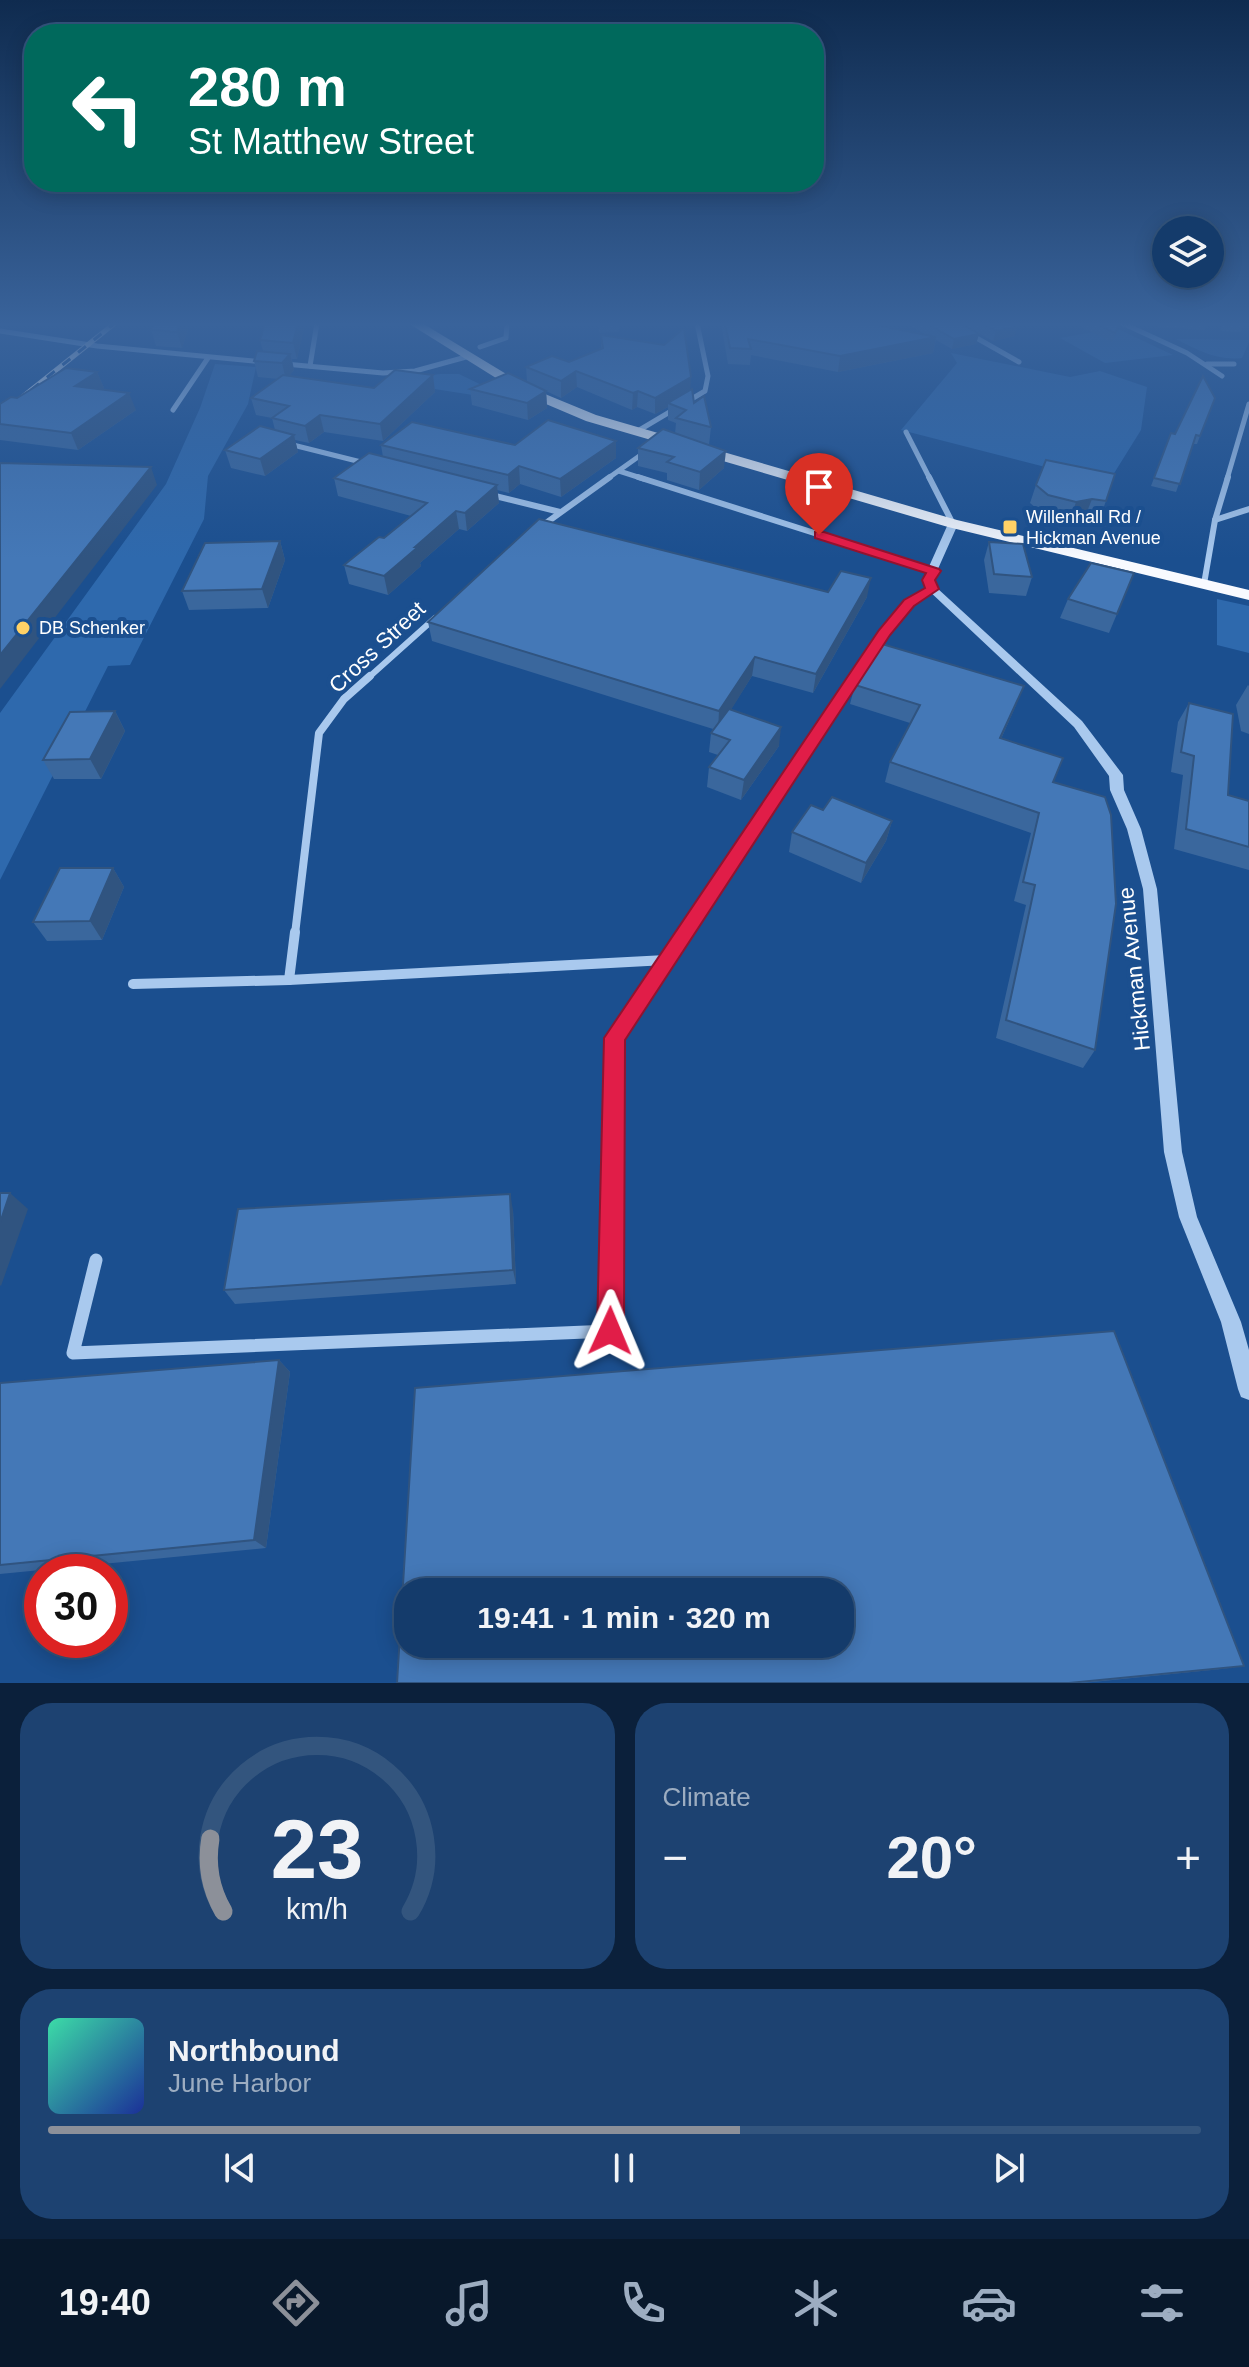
<!DOCTYPE html>
<html lang="en">
<head>
<meta charset="utf-8">
<style>
  :root { --surface:#143b6b; --page:#1d4271; --text:#f1f3f6; --muted:#9dadc1; --line:#33557e; --accent:#8c9099 }
  body { margin:0; font-family:Helvetica,sans-serif; background:var(--page); color:var(--text); height:100vh; display:flex; flex-direction:column; font-size:30px; white-space:nowrap }
  * { box-sizing:border-box; margin:0 }
  p { font-size:26px; color:var(--muted) }
  .icon { flex:none; width:44px; height:44px; fill:none; stroke:currentColor; stroke-width:2; stroke-linecap:round; stroke-linejoin:round }
  .map { position:relative; height:1683px; overflow:hidden }
  .panel { display:flex; flex-direction:column; gap:20px; padding:20px; background:#0b203b; flex:1 }
  .panel>* { flex:none }
  .top-card { position:absolute; left:24px; top:24px; width:800px; height:168px; border-radius:32px; box-shadow:0 4px 20px #0003,0 0 0 2px var(--line); background:#00695c; color:#fff; overflow:hidden }
  .buttons { position:absolute; left:1152px; top:216px; display:grid; gap:16px }
  .buttons a { display:grid; place-items:center; width:72px; height:72px; border-radius:50%; background:var(--surface); box-shadow:0 4px 20px #0003,0 0 0 2px var(--line); font-size:40px }
  .speed { position:absolute; left:24px; top:1554px; display:flex; gap:16px; font-size:40px; font-weight:700; text-align:center }
  .speed>* { display:grid; place-content:center; width:104px; height:104px; border-radius:50%; background:var(--surface); box-shadow:0 4px 20px #0003,0 0 0 2px var(--line); line-height:1 }
  .speed .limit { border:12px solid #d22; background:#fff; color:#111 }
  .pin { position:absolute; display:grid; place-items:center; width:68px; height:68px; color:#fff; margin:-82px -34px; border-radius:50% 50% 50% 0; rotate:-45deg; box-shadow:0 0 8px #0007 }
  .pin .icon { rotate:45deg }
  .me { position:absolute; width:88px; margin:-44px; rotate:1deg; stroke-linejoin:round; filter:drop-shadow(0 0 6px #0008) }
  .turn { display:flex; align-items:center; gap:28px; height:168px; padding:0 32px; font-size:36px }
  .turn .icon { width:104px; height:104px; stroke-width:2.5 }
  .turn b { display:block; font-size:56px; line-height:68px }
  .big { font-size:60px; font-weight:600; line-height:1.1 }
  .panel .card { flex:1; display:flex; flex-direction:column; justify-content:center; gap:12px; min-width:0; padding:0 28px; border-radius:32px; background:var(--page) }
  .panel .dial { align-items:center; gap:0 }
  .dial svg { height:208px; overflow:visible; fill:none; stroke:var(--line); stroke-width:7; stroke-linecap:round; text-anchor:middle }
  .dial text { fill:var(--text); stroke:none }
  .song { display:flex; align-items:center; gap:24px }
  .cover { width:96px; height:96px; border-radius:12px; background:linear-gradient(135deg,hsl(160 70% 55%),hsl(230 70% 35%)) }
  .played { height:8px; border-radius:4px; background:linear-gradient(90deg,var(--accent) 60%,var(--line) 60%) }
  .keys { display:flex; justify-content:space-around; direction:ltr }
  .heat { display:flex; justify-content:space-between; align-items:center; font-size:44px; direction:ltr }
  .panel .tiles { flex:1; display:grid; gap:20px; grid-template-columns:1fr 1fr }
  .card:last-child { grid-column:span 2 }
  .trip { position:absolute; left:394px; top:1578px; width:460px; height:80px; border-radius:32px; background:var(--surface); box-shadow:0 4px 20px #0003,0 0 0 2px var(--line); font-weight:600; line-height:80px; text-align:center }
  .tab-bar { display:flex; height:128px; justify-content:space-around; align-items:center; background:#08182b; color:var(--muted) }
  .tab-bar .icon { width:56px; height:56px }
  .tab-bar .current { color:var(--accent) }
  .tab-bar b { font-size:36px; color:var(--text) }
  .map>svg:first-child { display:block }
  .green { fill:#2e69ad }
  .lines { fill:none; stroke-linecap:round; stroke-linejoin:round }
  .minor-far4 { stroke:#a9c9ee; stroke-width:5 }
  .minor-far3 { stroke:#a9c9ee; stroke-width:6 }
  .minor-far2 { stroke:#a9c9ee; stroke-width:8 }
  .minor-far1 { stroke:#a9c9ee; stroke-width:10 }
  .minor { stroke:#a9c9ee; stroke-width:13 }
  .tertiary { fill:#a9c9ee; fill-rule:evenodd }
  .trunk { fill:#f8faff; fill-rule:evenodd }
  .rail-casing { stroke:#fff; stroke-width:5 }
  .rail { stroke:#1b4f8f; stroke-width:3; stroke-dasharray:10; stroke-linecap:butt }
  .wall { fill:#3a679d }
  .shaded-wall { fill:#305480 }
  .building { fill:#4478b7; stroke:#305480; stroke-width:2; fill-rule:evenodd }
  .route { fill:#e11d48; stroke:#92132f; stroke-width:2 }
  .poi-dot { fill:#ffd166; stroke:#1b4f8f; stroke-width:3 }
  .labels { text-anchor:middle; dominant-baseline:central; stroke-width:8; stroke-linejoin:round; paint-order:stroke }
  .far-poi-label { font-size:18px; fill:#fff; stroke:#1b4f8f; text-anchor:start }
  .street-label { font-size:22px; fill:#fff; stroke:#1b4f8f }
</style>
</head>
<body>
<div class="map">
<svg width="1249" height="1683" viewBox="0 0 1249 1683">
  <rect width="100%" height="100%" fill="#1b4f8f"/>
  <g class="green">
    <path d="M1116,328L1173,355L1105,363L1060,338Z"/>
    <path d="M1176,339L1249,340V342L1242,358C1217,361 1198,350 1176,339Z"/>
    <path d="M951,353L1070,377L1100,371L1147,387L1141,430L1108,483L901,430L957,363Z"/>
    <path d="M215,364L256,367L248,404L208,476L204,519L130,665L108,666L0,880V713L166,484L200,408Z"/>
    <path d="M440,374H459L539,413L473,395L383,381Z"/>
    <path d="M1217,599L1249,606V653L1217,645Z"/>
  </g>
  <g class="lines">
    <g class="minor-far4">
      <path d="M950,323L1019,362"/>
      <path d="M1122,323L1187,353L1222,376"/>
      <path d="M0,331L97,346L263,362"/>
      <path d="M480,347L506,338L507,323"/>
      <path d="M285,364L383,373L415,371L466,357"/>
      <path d="M1207,364H1234"/>
      <path d="M310,366L317,323"/>
      <path d="M173,410L208,358"/>
      <path d="M636,432L705,391L708,376L697,323"/>
      <path d="M906,432L930,479"/>
      <path d="M289,444L365,463"/>
      <path d="M619,471L644,479"/>
      <path d="M607,479L645,452"/>
      <path d="M1227,479L1249,404"/>
    </g>
    <g class="minor-far3">
      <path d="M638,477L934,571"/>
      <path d="M929,477L953,524"/>
      <path d="M487,494L560,512"/>
      <path d="M1215,520L1249,509"/>
      <path d="M539,528L610,477"/>
      <path d="M1204,584L1215,520L1228,477"/>
      <path d="M368,678L435,618"/>
      <path d="M855,678L909,603L932,589"/>
    </g>
    <g class="minor-far2">
      <path d="M295,934L319,733L344,699L370,676"/>
      <path d="M684,934L856,676"/>
    </g>
    <g class="minor-far1">
      <path d="M289,980L295,932"/>
      <path d="M133,984L289,980L666,960"/>
      <path d="M611,1262L614,1038L685,932"/>
    </g>
    <path class="minor" d="M96,1260L73,1353L610,1331L611,1260"/>
    <path class="tertiary" d="M953,521L958,524L933,580L937,588L1082,721L1123,775L1124,790L1141,829L1157,889L1182,1152L1197,1217L1241,1322L1249,1350V1400L1241,1397L1238,1389L1221,1322L1179,1217L1164,1152L1143,889L1127,829L1110,790L1109,776L1074,727L927,589L923,580L948,524Z"/>
    <path class="trunk" d="M408,323H422L528,387L596,415L957,520L1249,590V600L948,527L586,421L520,393Z"/>
    <defs>
      <path id="rail" d="M0,415L115,323"/>
    </defs>
    <use href="#rail" class="rail-casing"/>
    <use href="#rail" class="rail"/>
  </g>
  <g class="wall">
    <path d="M190,323L182,348L156,346L151,330Z"/>
    <path d="M265,323H305L297,359H292L294,370L289,376L374,388L433,375L435,392L383,441L324,432L309,443L295,440L298,452L265,476L231,468L225,450L275,430L272,418L256,415L251,398L278,379L258,377L254,361L263,351L260,340Z"/>
    <path d="M598,323H619V332L599,333Z"/>
    <path d="M721,323H866L928,336L906,323H1012L1015,336L993,341L969,328L979,334L976,344L952,349L936,340L933,353L838,372L751,355L750,365L728,364Z"/>
    <path d="M1073,323H1121L1112,342Z"/>
    <path d="M1152,323H1207L1204,330L1160,327Z"/>
    <path d="M1222,323H1245L1241,332L1220,331Z"/>
    <path d="M601,335L690,390L694,403L711,427L709,445L724,468L699,490L667,480V473L638,466V448L675,434L676,423L668,420V407L655,414L637,407L632,410L577,387L561,398L546,391L547,408L528,420L472,405L470,389L527,382L526,367L569,362L601,349Z"/>
    <path d="M97,372L104,388L102,389L136,410L78,450L0,440V404Z"/>
    <path d="M1171,433L1200,436L1197,444H1193L1176,492L1151,486Z"/>
    <path d="M616,441V458L561,497L520,484L509,493L497,490L499,503L467,531L459,529L420,563L421,566L388,595L349,584L344,565L384,538L411,516L338,496L334,478L383,457L381,445H515Z"/>
    <path d="M1036,485L1106,501L1099,520L1085,517L1070,520L1042,513L1030,503Z"/>
    <path d="M280,541L285,560L268,608L189,610L182,591Z"/>
    <path d="M989,542L1032,577L1026,596L989,593L984,560Z"/>
    <path d="M1134,573L1109,633L1060,618L1068,599Z"/>
    <path d="M828,592L867,597L813,693L752,676L731,709L779,746L741,800L707,787L709,767L718,755L709,752L711,733L713,729L432,641L428,622Z"/>
    <path d="M855,685L1016,705L1001,739L1053,782L1095,1050L1083,1068L996,1038L1026,905L1014,901L1031,833L885,782L890,762L910,723L850,704Z"/>
    <path d="M1248,685L1249,686V734L1241,731L1236,705Z"/>
    <path d="M1189,703L1228,795L1249,801V870L1174,849L1183,775L1171,772L1178,722Z"/>
    <path d="M115,711L125,731L101,779H54L43,760Z"/>
    <path d="M823,810L892,821L886,841L861,883L789,852L792,832Z"/>
    <path d="M113,868L124,887L102,940L47,941L33,922Z"/>
    <path d="M513,1210L516,1284L235,1304L224,1290Z"/>
    <path d="M279,1360L290,1372L266,1548L0,1574V1383Z"/>
    <path d="M1244,1666L1221,1669L1083,1683H397Z"/>
  </g>
  <g class="shaded-wall">
    <path d="M180,323H190L182,348L177,332Z"/>
    <path d="M298,323H305L297,359L293,343Z"/>
    <path d="M1018,326L1015,336L993,341L996,331Z"/>
    <path d="M979,334L976,344L952,349L954,339Z"/>
    <path d="M936,337L933,353L838,372L840,356Z"/>
    <path d="M290,354L294,370L286,380L282,363Z"/>
    <path d="M576,371L577,387L561,398V381Z"/>
    <path d="M97,372L104,388L82,403L75,386Z"/>
    <path d="M433,375L435,392L383,441L380,424Z"/>
    <path d="M691,377L690,394L668,403V407L655,414V398Z"/>
    <path d="M546,391L547,408L528,420L527,403Z"/>
    <path d="M638,391L637,407L632,410L633,393Z"/>
    <path d="M129,393L136,410L78,450L71,433Z"/>
    <path d="M320,415L324,432L309,443L305,426Z"/>
    <path d="M294,435L298,452L265,476L260,459Z"/>
    <path d="M616,441V458L561,497L560,479Z"/>
    <path d="M726,451L724,468L699,490L700,472Z"/>
    <path d="M519,466L520,484L509,493L508,475Z"/>
    <path d="M151,467L157,485L0,689V655Z"/>
    <path d="M497,485L499,503L467,531L465,513Z"/>
    <path d="M1092,499L1085,517L1070,520L1076,502Z"/>
    <path d="M456,511L459,529L420,563L421,566L388,595L384,576L415,547Z"/>
    <path d="M280,541L285,560L268,608L262,589Z"/>
    <path d="M871,578L867,597L813,693L816,674Z"/>
    <path d="M755,657L752,676L718,731L719,711Z"/>
    <path d="M1024,686L1016,705L992,758L1000,738Z"/>
    <path d="M115,711L125,731L101,779L90,759Z"/>
    <path d="M781,727L779,746L741,800L744,780Z"/>
    <path d="M892,821L886,841L861,883L866,863Z"/>
    <path d="M113,868L124,887L102,940L90,921Z"/>
    <path d="M10,1193L28,1209L1,1286L0,1285V1223Z"/>
    <path d="M510,1194L513,1210L516,1284L513,1270Z"/>
    <path d="M279,1360L290,1372L266,1548L254,1540Z"/>
  </g>
  <g class="building">
    <path d="M154,323H180L177,332L151,330Z"/>
    <path d="M265,323H298L293,343L260,340Z"/>
    <path d="M725,323H866L936,337L840,356L748,339L751,349L730,348Z"/>
    <path d="M926,323H960L979,334L954,339Z"/>
    <path d="M981,323H1012L1018,326L996,331Z"/>
    <path d="M1094,323H1120L1115,333Z"/>
    <path d="M684,328L691,377L655,398L638,391L633,393L576,371L561,381L526,367L552,356L569,362L603,348L601,335L664,345Z"/>
    <path d="M257,351L290,354L282,363L254,361Z"/>
    <path d="M66,368L97,372L75,386L129,393L71,433L0,424V404L11,397L17,398Z"/>
    <path d="M395,370L433,375L380,424L320,415L305,426L272,418L289,406L251,398L283,375L374,388Z"/>
    <path d="M508,373L546,391L527,403L470,389Z"/>
    <path d="M1203,376L1215,398L1200,436L1196,435L1180,484L1154,478L1171,433L1175,434Z"/>
    <path d="M692,389L694,403L704,396L711,427H710L676,418L686,410L668,403Z"/>
    <path d="M548,420L616,441L560,479L519,466L508,475L381,445L412,422L515,445Z"/>
    <path d="M260,426L294,435L260,459L225,450Z"/>
    <path d="M663,429L726,451L700,472L667,462L674,457L638,448Z"/>
    <path d="M369,453L497,485L465,513L456,511L415,547H418L384,576L344,565L379,537L384,538L427,503L334,478Z"/>
    <path d="M1046,460L1115,474L1106,501L1092,499L1076,502L1048,495L1036,485Z"/>
    <path d="M0,463L151,467L0,655Z"/>
    <path d="M539,519L828,592L841,571L871,578L816,674L755,657L719,711L428,622Z"/>
    <path d="M280,541L262,589L182,591L205,543Z"/>
    <path d="M989,542L1023,544L1032,577L994,574Z"/>
    <path d="M1091,563L1134,573L1117,614L1068,599Z"/>
    <path d="M882,644L1024,686L1000,738L1063,758L1053,782L1105,797L1111,815L1116,904L1095,1050L1006,1020L1035,885L1023,882L1039,813L890,762L920,705L855,685Z"/>
    <path d="M1189,703L1233,714L1228,795L1249,801V847L1186,829L1194,756L1181,752Z"/>
    <path d="M729,709L781,727L744,780L709,767L730,740L711,733Z"/>
    <path d="M115,711L90,759L43,760L70,712Z"/>
    <path d="M832,797L892,821L866,863L792,832L811,805L823,810Z"/>
    <path d="M60,868H113L90,921L33,922Z"/>
    <path d="M0,1193H10L0,1223Z"/>
    <path d="M510,1194L513,1270L224,1290L238,1209Z"/>
    <path d="M1114,1331L1244,1666L1069,1683H397L415,1388ZM408,1592H840V1644H408Z"/>
    <path d="M279,1360L254,1540L0,1565V1383Z"/>
  </g>
  <linearGradient id="sky" x2="0" y2="1"><stop stop-color="#0f2b4f"/><stop offset="0.58" stop-color="#39639b"/><stop offset="1" stop-color="#39639b" stop-opacity="0"/></linearGradient>
  <rect width="1249" height="559" fill="url(#sky)"/>
  <path class="route" d="M815,532H824L939,569L941,571L935,580L939,589L914,606L890,635L625,1040L624,1331L620,1340L610,1344L601,1340L597,1331L604,1038L879,630L904,600L925,588L922,580L926,573L815,538Z"/>
  <g class="poi-dot">
    <rect x="1002" y="519" width="16" height="16" rx="4"/>
    <circle cx="23" cy="628" r="8"/>
  </g>
  <g class="labels">
    <g class="far-poi-label">
      <text x="1026" y="517">Willenhall Rd /<tspan x="1026" dy="21">Hickman Avenue</tspan></text>
      <text x="39" y="628">DB Schenker</text>
    </g>
    <g class="street-label">
      <text transform="translate(377 647) rotate(-43)">Cross Street</text>
      <text transform="translate(1134 969) rotate(-96)">Hickman Avenue</text>
    </g>
  </g>
</svg>
<div class="buttons">
<a><svg class="icon" aria-label="layers" viewBox="0 0 24 24"><path d="M12 4l9 5-9 5-9-5zM3 14l9 5 9-5"/></svg></a>
</div>
<div class="speed"><div class="limit">30</div></div>
<div class="pin" style="left:819px;top:535px;background:#d93025"><svg class="icon" aria-label="arrive" viewBox="0 0 24 24"><path d="M6 21V4h12l-3 4 3 4H6"/></svg></div>
<svg class="me" style="left:610px;top:1331px" viewBox="-20 -20 40 40"><path d="M0-17L14 15 0 8-14 15z" fill="#e11d48" stroke="#fff" stroke-width="4"/></svg>
<div class="trip">19:41 · 1 min · 320 m</div>
<div class="top-card">
<div class="turn"><svg class="icon" aria-label="left" viewBox="0 0 24 24"><path d="M17 20v-9H6M10 6l-5 5 5 5"/></svg><div><b>280 m</b>St Matthew Street</div></div>
</div>
</div>
<section class="panel">
<div class="tiles">
<div class="card dial"><svg viewBox="0 0 100 80">
<path d="M14 69A42 42 0 1 1 86 69"/>
<path d="M14 69A42 42 0 0 1 9 41" stroke="#8c9099"/>
<text x="50" y="56" font-size="32" font-weight="700">23</text>
<text x="50" y="72" font-size="11">km/h</text>
</svg></div>
<div class="card"><p>Climate</p>
<div class="heat"><a>−</a><b class="big">20°</b><a>+</a></div>
</div>
<div class="card">
<div class="song"><i class="cover"></i><div><b>Northbound</b><p>June Harbor</p></div></div>
<div class="played"></div>
<div class="keys"><svg class="icon" aria-label="previous" viewBox="0 0 24 24"><path d="M18 5L8 12l10 7zM5 5v14"/></svg><svg class="icon" aria-label="pause" viewBox="0 0 24 24"><path d="M8 5v14M16 5v14"/></svg><svg class="icon" aria-label="next" viewBox="0 0 24 24"><path d="M6 5l10 7-10 7zM19 5v14"/></svg></div>
</div>
</div>
</section>
<nav class="tab-bar">
<b>19:40</b>
<svg class="icon current" aria-label="directions" viewBox="0 0 24 24"><path d="M12 3l9 9-9 9-9-9zM9 14v-3h6M13 9l2 2-2 2"/></svg>
<svg class="icon" aria-label="music" viewBox="0 0 24 24"><path d="M9 18V5l10-2v13"/><circle cx="6" cy="18" r="3"/><circle cx="16" cy="16" r="3"/></svg>
<svg class="icon" aria-label="phone" viewBox="0 0 24 24"><path d="M5 4h4l2 5-3 2q2 4 5 5l2-3 5 2v4C11 20 4 13 5 4z"/></svg>
<svg class="icon" aria-label="climate" viewBox="0 0 24 24"><path d="M12 3v18M4 7l16 10M4 17L20 7"/></svg>
<svg class="icon" aria-label="car" viewBox="0 0 24 24"><path d="M5 17H2v-5l4-1 3-4h7l3 4 3 1v5h-3M9 17h6M6 11h13"/><circle cx="7" cy="17" r="2"/><circle cx="17" cy="17" r="2"/></svg>
<svg class="icon" aria-label="filters" viewBox="0 0 24 24"><path d="M4 7h16M4 17h16"/><circle cx="9" cy="7" r="2"/><circle cx="15" cy="17" r="2"/></svg>
</nav>
</body>
</html>
